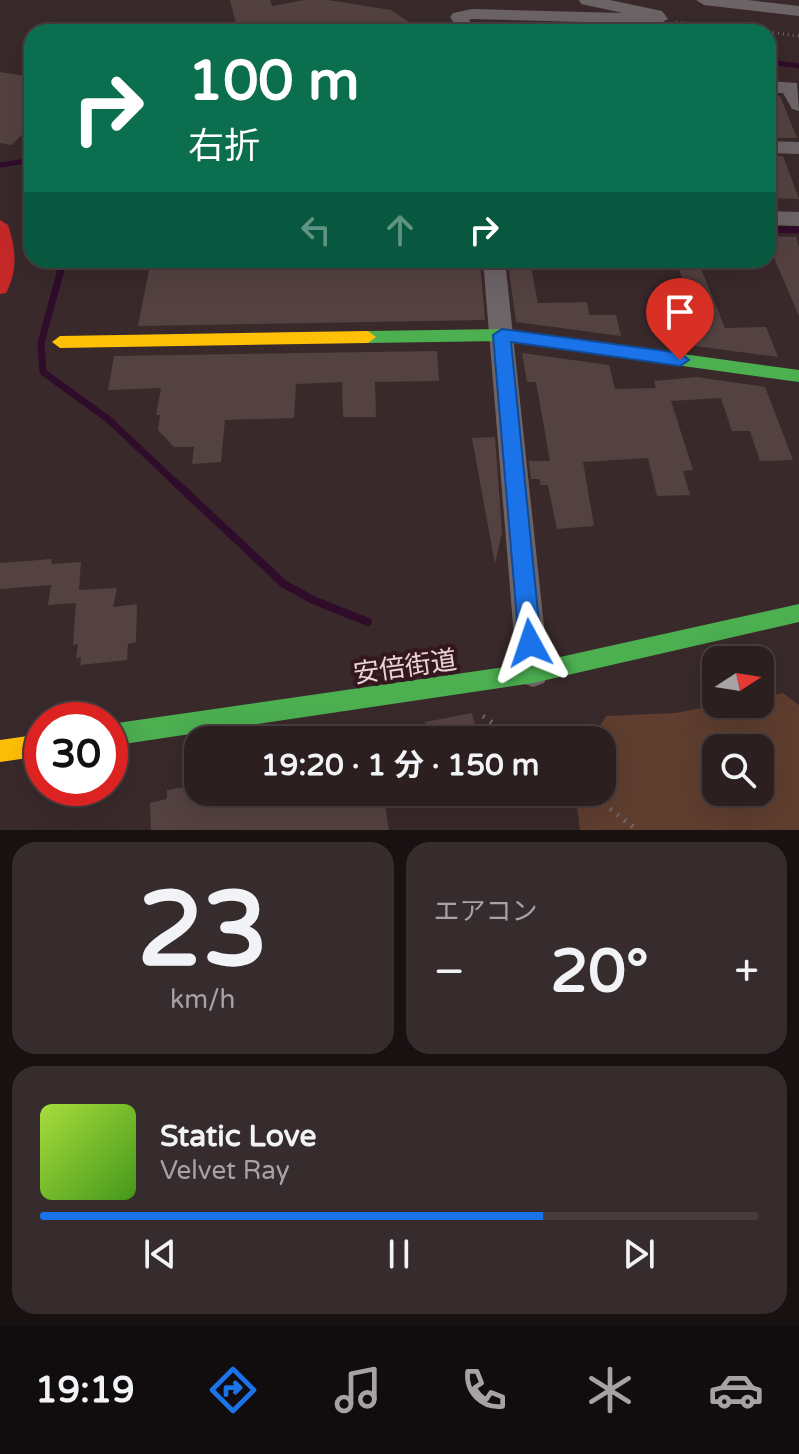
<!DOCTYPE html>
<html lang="ja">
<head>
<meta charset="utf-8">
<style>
  :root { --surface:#2b1f20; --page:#372c2d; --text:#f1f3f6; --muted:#a6a2a5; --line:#473d3e; --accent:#1a73e8 }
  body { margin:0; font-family:"Varela Round","Noto Sans JP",sans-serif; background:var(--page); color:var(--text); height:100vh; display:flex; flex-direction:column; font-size:30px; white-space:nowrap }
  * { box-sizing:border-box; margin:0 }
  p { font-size:26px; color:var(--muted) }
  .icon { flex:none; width:44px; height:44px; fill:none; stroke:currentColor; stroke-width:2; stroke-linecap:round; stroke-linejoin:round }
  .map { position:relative; height:830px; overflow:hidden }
  .drawer { display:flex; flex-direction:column; gap:12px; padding:12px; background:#181112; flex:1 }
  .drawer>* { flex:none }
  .top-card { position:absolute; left:24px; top:24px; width:752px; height:244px; border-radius:24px; box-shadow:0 8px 32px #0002,0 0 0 2px var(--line); background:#0b6e4f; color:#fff; overflow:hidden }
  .needle { width:52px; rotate:78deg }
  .fabs { position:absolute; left:702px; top:646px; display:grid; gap:16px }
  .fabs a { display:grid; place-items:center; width:72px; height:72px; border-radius:16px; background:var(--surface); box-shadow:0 8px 32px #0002,0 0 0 2px var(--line); font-size:40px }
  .speed { position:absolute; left:24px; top:702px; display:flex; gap:16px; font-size:40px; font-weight:700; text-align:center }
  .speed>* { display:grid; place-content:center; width:104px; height:104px; border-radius:50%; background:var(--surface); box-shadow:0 8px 32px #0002,0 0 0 2px var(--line); line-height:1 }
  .speed .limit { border:12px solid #d22; background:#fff; color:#111 }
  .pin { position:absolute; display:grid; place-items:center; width:68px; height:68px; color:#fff; margin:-82px -34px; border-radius:50% 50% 50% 0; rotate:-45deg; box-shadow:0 0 8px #0007 }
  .pin .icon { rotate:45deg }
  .me { position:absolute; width:88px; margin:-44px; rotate:355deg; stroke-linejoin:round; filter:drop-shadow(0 0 6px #0008) }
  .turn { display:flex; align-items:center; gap:28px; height:168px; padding:0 32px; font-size:36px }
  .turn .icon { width:104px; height:104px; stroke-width:2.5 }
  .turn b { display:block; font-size:56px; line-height:68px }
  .lanes { display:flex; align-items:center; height:76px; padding:0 32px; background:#0003; justify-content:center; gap:40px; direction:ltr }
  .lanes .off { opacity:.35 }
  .big { font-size:60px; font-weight:700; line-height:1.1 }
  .drawer .card { flex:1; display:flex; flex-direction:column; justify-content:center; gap:12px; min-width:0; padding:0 28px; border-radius:24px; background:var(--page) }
  .drawer .dial { align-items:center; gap:0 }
  .dial b { font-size:104px; line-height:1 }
  .song { display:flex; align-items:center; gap:24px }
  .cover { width:96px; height:96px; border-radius:12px; background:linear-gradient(135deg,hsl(80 70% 55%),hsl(100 70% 35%)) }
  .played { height:8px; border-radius:4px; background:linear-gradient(90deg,var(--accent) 70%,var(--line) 70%) }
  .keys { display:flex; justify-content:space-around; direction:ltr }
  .heat { display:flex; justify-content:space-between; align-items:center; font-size:44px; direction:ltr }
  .drawer .tiles { flex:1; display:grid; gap:12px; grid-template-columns:1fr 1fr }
  .card:last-child { grid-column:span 2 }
  .trip { position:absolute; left:184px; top:726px; width:432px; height:80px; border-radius:24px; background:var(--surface); box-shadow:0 8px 32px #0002,0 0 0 2px var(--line); font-weight:700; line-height:80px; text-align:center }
  .dock { display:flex; height:128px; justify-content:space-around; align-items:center; background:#110c0d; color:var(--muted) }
  .dock .icon { width:56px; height:56px }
  .dock .on { color:var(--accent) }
  .dock b { font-size:36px; color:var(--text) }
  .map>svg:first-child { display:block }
  .green { fill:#5f3e2f; fill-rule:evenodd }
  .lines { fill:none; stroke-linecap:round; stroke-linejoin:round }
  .stream-far2 { stroke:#300c2b; stroke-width:5 }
  .stream-far1 { stroke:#300c2b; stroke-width:7 }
  .stream { stroke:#300c2b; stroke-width:8 }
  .building { fill:#544241 }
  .path-far1 { stroke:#6f6668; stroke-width:3; stroke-dasharray:1 4; stroke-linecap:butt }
  .path { stroke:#6f6668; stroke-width:5; stroke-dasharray:2 7; stroke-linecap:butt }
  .street { fill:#6d6467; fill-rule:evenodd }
  .fast { fill:#4caf50; fill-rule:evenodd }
  .slow { fill:#ffc107; fill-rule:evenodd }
  .jam { fill:#c62828; fill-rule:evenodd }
  .route { fill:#1a73e8; stroke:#114b97; stroke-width:2 }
  .labels { text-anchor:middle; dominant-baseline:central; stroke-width:8; stroke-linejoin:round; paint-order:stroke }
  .near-street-label { font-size:26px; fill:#e9d4d7; stroke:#35181d }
</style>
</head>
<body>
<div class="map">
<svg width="799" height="830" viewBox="0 0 799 830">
  <rect width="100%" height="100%" fill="#39292b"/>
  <path class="green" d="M783,693L799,705V830H580L575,792H602V740H592L606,716L675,713L724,704H760V697ZM716,748H760V792H716Z"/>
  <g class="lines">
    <g class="stream-far2">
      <path d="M454,32L485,27L522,32"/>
      <path d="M768,62L799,66"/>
      <path d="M0,165L26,161L32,155"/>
    </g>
    <g class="stream-far1">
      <path d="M768,229L799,230"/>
      <path d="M67,260L63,262L41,343L43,372L108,419L177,484"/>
    </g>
    <path class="stream" d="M175,482L284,584L313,600L368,622"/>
  </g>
  <g class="building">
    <path d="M230,0H270L272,6L305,0H328L391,10L410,23L395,32H289L264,28L253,22L236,24Z"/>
    <path d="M0,72L32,77V124L12,145L0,143Z"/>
    <path d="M768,96H780L797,138H768Z"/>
    <path d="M768,156H783L799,199L775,198L768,178Z"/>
    <path d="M768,236L796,237L799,247V316L768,244Z"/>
    <path d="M151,260L480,262L485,320L138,326Z"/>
    <path d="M508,262H530L538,303L587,302L589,315H616L621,336L516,322Z"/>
    <path d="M678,266H700L725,328L766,327L778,357L688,345L682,325H698Z"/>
    <path d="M437,351L439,381L375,382L376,417H343L342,382L296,384L294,418L225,420L221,462L192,464L194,447H174L158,430L160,415H156L161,388L108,390L114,356Z"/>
    <path d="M522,353L609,365L615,389L656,388L654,381L696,377L765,387L793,460L760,461L750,431H732L721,398L671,401L693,470L683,471L690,495L657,496L648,458L583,462L594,526L557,529L548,485H540V479H531L529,461H550L536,382H527Z"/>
    <path d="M495,437L502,532L495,564L472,438Z"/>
    <path d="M52,559L51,564L81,562L79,590L117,588L113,607L137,604L136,642L128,644L127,660L80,665L81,657L76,658L78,644L73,645L76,603L48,605L51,585L0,589V563Z"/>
    <path d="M472,713L479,740H430L425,722Z"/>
    <path d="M198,785V792H383L389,830H151L150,803L167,799V790Z"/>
  </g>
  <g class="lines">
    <g class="path-far1">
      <path d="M676,22L765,32"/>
      <path d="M768,32L799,36"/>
    </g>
    <g class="path">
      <path d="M483,716L517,740"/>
      <path d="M589,792L637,830"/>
    </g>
    <g class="street">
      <path d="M579,0H610L662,11L668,19L659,24L472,19L469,20L478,32H460L450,17L453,13L472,9L623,13L581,4Z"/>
      <path d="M696,0H748L799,6V16L704,5Z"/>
      <path d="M768,81L797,83L799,111L792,109L783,93H768Z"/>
      <path d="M768,141L799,142V154L768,153Z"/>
      <path d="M768,211L799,212V226L768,225Z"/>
      <path d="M483,260H505L549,673L544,683L533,687L522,683L517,673Z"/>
    </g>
    <g class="fast">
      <path d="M502,329L799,370V382L502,341L368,343L360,337L368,331Z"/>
      <path d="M799,604V622L533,683L110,746V724L533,663Z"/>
    </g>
    <g class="slow">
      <path d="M368,331L376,337L368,343L60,348L52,342L60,336Z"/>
      <path d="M42,734V756L0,762V740Z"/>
    </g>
    <path class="jam" d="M0,220L8,225C16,249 18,270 6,293L0,294Z"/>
  </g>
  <path class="route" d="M502,329L680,353L689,360L680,366L511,342L541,643L538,649L530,652L522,649L519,643L493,335Z"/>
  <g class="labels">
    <g class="near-street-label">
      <text transform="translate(405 667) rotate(-8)">安倍街道</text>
    </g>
  </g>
</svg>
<div class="fabs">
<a><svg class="needle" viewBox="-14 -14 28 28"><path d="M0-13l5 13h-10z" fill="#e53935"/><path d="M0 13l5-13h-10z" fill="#a6a2a5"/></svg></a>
<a><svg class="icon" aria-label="search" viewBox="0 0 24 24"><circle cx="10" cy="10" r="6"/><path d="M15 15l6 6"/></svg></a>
</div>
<div class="speed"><div class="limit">30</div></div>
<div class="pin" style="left:680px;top:360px;background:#d93025"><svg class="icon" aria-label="arrive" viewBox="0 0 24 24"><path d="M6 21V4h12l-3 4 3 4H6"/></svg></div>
<svg class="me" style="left:530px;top:643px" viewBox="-20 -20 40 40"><path d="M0-17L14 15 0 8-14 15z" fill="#1a73e8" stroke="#fff" stroke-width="4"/></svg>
<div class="trip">19:20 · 1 分 · 150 m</div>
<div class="top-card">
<div class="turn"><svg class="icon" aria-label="right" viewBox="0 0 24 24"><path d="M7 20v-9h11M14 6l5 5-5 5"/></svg><div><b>100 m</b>右折</div></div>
<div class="lanes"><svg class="icon off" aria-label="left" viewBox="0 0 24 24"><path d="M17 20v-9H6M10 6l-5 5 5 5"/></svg><svg class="icon off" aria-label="ahead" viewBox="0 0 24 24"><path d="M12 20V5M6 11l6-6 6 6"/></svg><svg class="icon" aria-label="right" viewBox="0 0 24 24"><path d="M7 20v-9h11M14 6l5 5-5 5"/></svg></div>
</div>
</div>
<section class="drawer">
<div class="tiles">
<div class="card dial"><b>23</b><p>km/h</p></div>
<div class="card"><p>エアコン</p>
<div class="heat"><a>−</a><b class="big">20°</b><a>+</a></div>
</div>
<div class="card">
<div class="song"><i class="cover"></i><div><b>Static Love</b><p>Velvet Ray</p></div></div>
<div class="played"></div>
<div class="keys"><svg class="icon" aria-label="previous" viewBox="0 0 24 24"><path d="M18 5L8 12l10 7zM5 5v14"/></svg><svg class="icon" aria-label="pause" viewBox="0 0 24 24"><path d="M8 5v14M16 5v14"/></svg><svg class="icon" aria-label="next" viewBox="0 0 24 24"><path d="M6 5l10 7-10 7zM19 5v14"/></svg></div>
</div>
</div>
</section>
<nav class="dock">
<b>19:19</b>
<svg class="icon on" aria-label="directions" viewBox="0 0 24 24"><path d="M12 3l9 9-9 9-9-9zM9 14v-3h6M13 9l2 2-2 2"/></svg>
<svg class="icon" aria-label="music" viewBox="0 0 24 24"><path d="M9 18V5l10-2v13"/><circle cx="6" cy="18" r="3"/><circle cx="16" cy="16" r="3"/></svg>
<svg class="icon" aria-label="phone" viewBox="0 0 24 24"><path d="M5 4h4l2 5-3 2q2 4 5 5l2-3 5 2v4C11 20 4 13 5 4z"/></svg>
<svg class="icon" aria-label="climate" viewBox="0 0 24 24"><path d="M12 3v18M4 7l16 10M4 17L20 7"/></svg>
<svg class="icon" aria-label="car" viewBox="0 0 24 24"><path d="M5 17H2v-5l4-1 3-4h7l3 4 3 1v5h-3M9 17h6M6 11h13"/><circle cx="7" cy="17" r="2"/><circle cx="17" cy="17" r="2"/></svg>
</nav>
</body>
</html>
